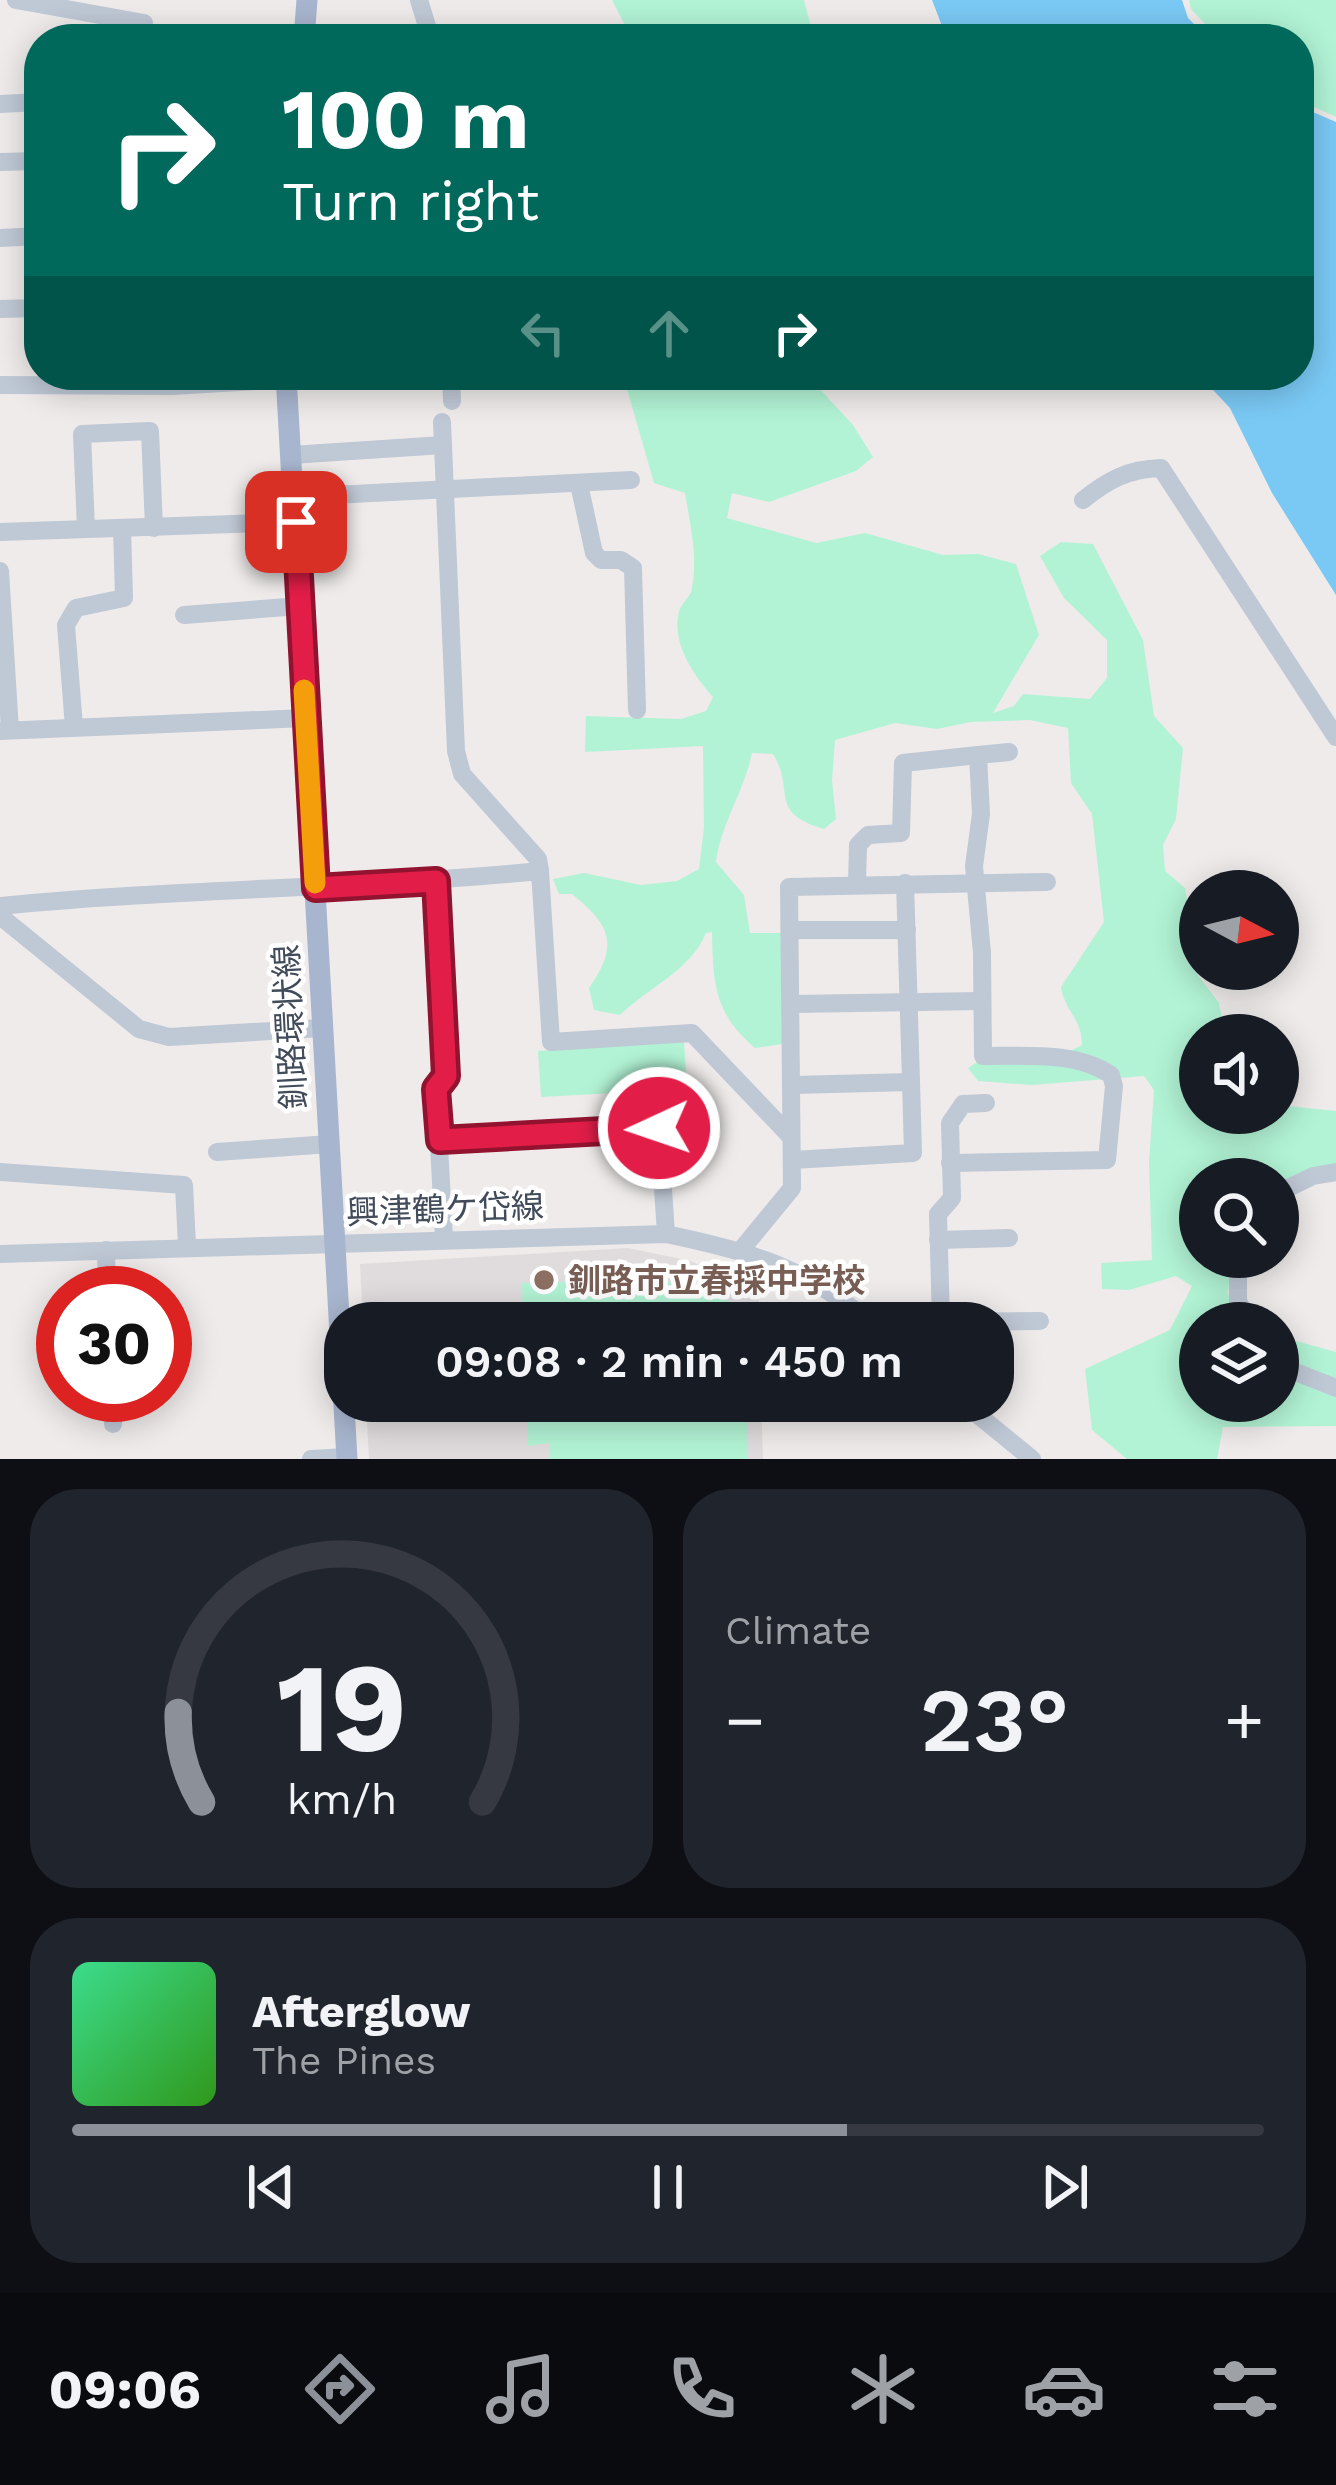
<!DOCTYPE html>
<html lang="en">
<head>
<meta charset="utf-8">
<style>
  :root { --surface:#171b24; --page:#20242c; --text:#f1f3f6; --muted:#9ea1a6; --line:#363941; --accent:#8c9099 }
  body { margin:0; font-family:"Work Sans","Noto Sans JP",sans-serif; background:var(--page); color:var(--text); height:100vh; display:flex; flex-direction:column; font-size:45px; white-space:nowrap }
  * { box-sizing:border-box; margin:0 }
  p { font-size:39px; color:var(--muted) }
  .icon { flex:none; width:66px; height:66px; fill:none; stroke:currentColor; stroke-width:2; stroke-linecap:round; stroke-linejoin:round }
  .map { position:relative; height:1459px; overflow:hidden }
  .panel { display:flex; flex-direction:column; gap:30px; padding:30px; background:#0d0f14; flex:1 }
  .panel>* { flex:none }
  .banner { position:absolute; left:24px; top:24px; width:1290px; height:366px; border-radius:48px; box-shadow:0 6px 30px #0003; background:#00695c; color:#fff; overflow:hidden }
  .needle { width:78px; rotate:97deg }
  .tools { position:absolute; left:1179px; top:870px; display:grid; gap:24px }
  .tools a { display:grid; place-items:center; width:120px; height:120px; border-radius:50%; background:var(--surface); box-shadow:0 6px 30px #0003; font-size:60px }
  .speed { position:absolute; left:36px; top:1266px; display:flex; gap:24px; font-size:60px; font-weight:700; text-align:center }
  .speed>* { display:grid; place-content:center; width:156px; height:156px; border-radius:50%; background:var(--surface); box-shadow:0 6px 30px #0003; line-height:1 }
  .speed .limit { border:18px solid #d22; background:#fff; color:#111 }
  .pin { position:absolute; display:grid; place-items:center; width:102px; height:102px; color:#fff; margin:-51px; border-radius:24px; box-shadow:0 6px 18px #0006 }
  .me { position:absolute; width:132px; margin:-66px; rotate:267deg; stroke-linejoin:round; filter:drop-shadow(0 0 9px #0008) }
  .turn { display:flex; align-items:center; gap:42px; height:252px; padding:0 60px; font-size:54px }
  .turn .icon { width:156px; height:156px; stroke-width:2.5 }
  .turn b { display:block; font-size:84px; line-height:102px }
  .lanes { display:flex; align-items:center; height:114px; padding:0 60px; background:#0003; justify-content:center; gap:60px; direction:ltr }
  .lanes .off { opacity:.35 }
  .big { font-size:90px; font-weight:600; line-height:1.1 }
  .panel .widget { flex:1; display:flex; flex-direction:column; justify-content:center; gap:18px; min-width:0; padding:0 42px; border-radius:48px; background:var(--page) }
  .panel .dial { align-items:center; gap:0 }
  .dial svg { height:312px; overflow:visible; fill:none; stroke:var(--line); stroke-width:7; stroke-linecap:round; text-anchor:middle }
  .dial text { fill:var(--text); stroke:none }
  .song { display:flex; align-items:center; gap:36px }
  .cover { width:144px; height:144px; border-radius:18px; background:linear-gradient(135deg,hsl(150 70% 55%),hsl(110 70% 35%)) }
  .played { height:12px; border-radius:6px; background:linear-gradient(90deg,var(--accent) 65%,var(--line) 65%) }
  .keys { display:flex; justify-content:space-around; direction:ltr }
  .heat { display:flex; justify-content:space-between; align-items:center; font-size:66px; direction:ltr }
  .panel .tiles { flex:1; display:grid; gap:30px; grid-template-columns:1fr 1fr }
  .widget:last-child { grid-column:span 2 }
  .trip { position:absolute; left:324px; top:1302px; width:690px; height:120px; border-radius:48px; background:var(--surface); box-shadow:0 6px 30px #0003; font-weight:600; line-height:120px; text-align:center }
  .tabs { display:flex; height:192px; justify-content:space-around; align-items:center; background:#090b0e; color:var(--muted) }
  .tabs .icon { width:84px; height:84px }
  .tabs .current { color:var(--accent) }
  .tabs b { font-size:54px; color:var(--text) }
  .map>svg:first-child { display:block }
  .education { fill:#e0dcdd }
  .green { fill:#b2f3d5 }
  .water { fill:#7ac9f5 }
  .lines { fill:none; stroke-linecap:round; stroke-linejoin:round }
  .minor { stroke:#bfc8d5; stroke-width:18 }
  .major { stroke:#a7b5ce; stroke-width:21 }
  .route-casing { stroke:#92132f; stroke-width:30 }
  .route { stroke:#e11d48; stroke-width:21 }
  .slow { stroke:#f59e0b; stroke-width:21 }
  .education-dot { fill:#8d6e63; stroke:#fff; stroke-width:4.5 }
  .labels { text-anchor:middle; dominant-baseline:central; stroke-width:9; stroke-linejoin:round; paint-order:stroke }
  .street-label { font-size:33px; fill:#424b5a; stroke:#fff }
  .education-label { font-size:33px; font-weight:bold; fill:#785e54; stroke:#fff; text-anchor:start }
</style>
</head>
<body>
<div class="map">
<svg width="1336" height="1459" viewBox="0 0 1336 1459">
  <rect width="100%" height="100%" fill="#efebeb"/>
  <g class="education">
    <path d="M628,1248L691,1261L759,1296V1323H363L360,1264Z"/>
    <path d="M366,1401H761L763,1459H369Z"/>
  </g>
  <g class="green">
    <path d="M612,0H804L814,39H719L700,27L687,39H626L624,23Z"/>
    <path d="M1189,0H1336V117L1299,100V39H1219L1191,9Z"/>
    <path d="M623,375H807L853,425L873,457L856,471L769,502L732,493L727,518L816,543L865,533L943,555L978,554L1016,564L1039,635L993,713L1014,706L1023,694L1090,699L1107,678V640L1064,598L1040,556L1061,542L1093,544L1143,640L1154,716L1183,748L1176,819L1163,845L1165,871L1185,888L1189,911L1185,958L1219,1003L1225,1035H1200V1113H1278V1105L1336,1111V1166L1278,1184V1179H1200V1257H1232L1228,1293L1236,1323H1200V1401H1278V1336L1336,1352V1426L1223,1427L1217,1459H1127L1092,1430L1085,1369L1170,1330L1192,1286L1176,1276L1129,1290L1102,1289L1101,1263L1152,1260L1149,1162L1154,1090L1144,1076L1032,1085L978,1081L968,1068L979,1061L1042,1065L1082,1045C1082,1018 1065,1012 1061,987L1104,922L1092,814L1071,783L1068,728L1030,720L971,722L937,729L895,723L835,740L832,780L836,819L824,829C767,812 796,791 773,754L752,753C744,792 721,823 716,862L744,895L750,933H781L782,1044L755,1048C714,1013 713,983 712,932L706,933C692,969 648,988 620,1015L594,1010L589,988C620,944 610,925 572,894H559L553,879L584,873L641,885L677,881L699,869L704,828L703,746L585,752L586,716L681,719L706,711L713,697C694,676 671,643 679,612C681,602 691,598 692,588C698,556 690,524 685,493L654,483Z"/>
    <path d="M684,1042L687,1089L541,1097L538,1051Z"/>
    <path d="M660,1279L744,1306L745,1323H523L522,1283Z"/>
    <path d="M526,1401H747L748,1459H550L549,1443L528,1446Z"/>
  </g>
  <g class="water">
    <path d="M932,0H1182L1188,18L1209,39H947Z"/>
    <path d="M1299,106L1336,122V595L1272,493L1230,408L1199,375H1299Z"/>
  </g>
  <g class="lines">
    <g class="minor">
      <path d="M16,0L144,23L145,39"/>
      <path d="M419,0L431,39"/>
      <path d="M0,104L39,102"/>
      <path d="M0,162L39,161"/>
      <path d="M0,238L39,236"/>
      <path d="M0,309L39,308"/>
      <path d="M451,375L452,401"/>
      <path d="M0,385L172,386L359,375"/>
      <path d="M442,422L456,751L462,774L538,859L540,871"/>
      <path d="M291,455L443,445"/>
      <path d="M579,484L594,553L601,560H621L633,568L637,710"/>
      <path d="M294,497L631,480"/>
      <path d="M1083,500C1108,480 1128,469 1161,468L1336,737"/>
      <path d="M86,529L82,434L150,431L154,528"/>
      <path d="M0,532L296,522"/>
      <path d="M0,571L10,730"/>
      <path d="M184,615L300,606"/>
      <path d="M74,727L66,625L76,608L124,598L122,528"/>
      <path d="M0,731L306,718"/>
      <path d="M436,881L446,1076L436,1089L444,1239"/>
      <path d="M857,885L858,845L868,835L901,833L903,763L978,755"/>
      <path d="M0,906C180,888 360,889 540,871L551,1042L692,1033L791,1137"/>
      <path d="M0,916L139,1029L169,1037L322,1028"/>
      <path d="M791,930H907"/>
      <path d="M793,1004L982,1001"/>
      <path d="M793,1085L911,1082L905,883"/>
      <path d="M440,1140L659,1128L666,1234"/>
      <path d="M217,1152L330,1144"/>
      <path d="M793,1160L913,1153L911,1082"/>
      <path d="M950,1163L1107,1160L1114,1086L1111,1075C1076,1051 1024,1056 983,1056L982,953L974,866L981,814L978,755L1009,752"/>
      <path d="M0,1172L184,1185L187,1246"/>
      <path d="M1278,1193L1313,1176L1336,1172"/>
      <path d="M938,1240L1009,1238"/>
      <path d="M106,1250L107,1293"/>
      <path d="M741,1250L792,1188L789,887L1047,882"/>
      <path d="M0,1254L666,1234C748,1251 807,1267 870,1323"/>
      <path d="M1238,1257V1301L1249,1323"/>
      <path d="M941,1322L938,1214L952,1198L950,1123L963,1104L986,1103"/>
      <path d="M867,1323L1040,1321"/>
      <path d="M1278,1361L1283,1367L1336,1388"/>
      <path d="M112,1395L113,1424"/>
      <path d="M818,1401V1407H862"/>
      <path d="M961,1401L1032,1459"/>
      <path d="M311,1459L347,1457"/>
    </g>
    <g class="major">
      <path d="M304,39L307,0"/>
      <path d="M286,375L347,1459"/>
    </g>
  </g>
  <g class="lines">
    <defs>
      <path id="route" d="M296,522L316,888L436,881L446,1076L436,1089L440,1140L659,1128"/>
    </defs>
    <use href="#route" class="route-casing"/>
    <use href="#route" class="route"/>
    <path class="slow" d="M304,690L315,883"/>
  </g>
  <circle class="education-dot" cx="544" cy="1280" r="12"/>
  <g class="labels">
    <g class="street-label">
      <text transform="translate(290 1027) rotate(-93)">釧路環状線</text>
      <text transform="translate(445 1209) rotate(-2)">興津鶴ケ岱線</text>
    </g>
    <g class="education-label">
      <text x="568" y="1280">釧路市立春採中学校</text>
    </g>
  </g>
</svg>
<div class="tools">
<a><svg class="needle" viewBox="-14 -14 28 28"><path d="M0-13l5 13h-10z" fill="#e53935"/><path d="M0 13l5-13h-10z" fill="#9ea1a6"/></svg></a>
<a><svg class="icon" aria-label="sound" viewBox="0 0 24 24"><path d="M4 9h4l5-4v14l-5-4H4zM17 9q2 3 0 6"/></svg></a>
<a><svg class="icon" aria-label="search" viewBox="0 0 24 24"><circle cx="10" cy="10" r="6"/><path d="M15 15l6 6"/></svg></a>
<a><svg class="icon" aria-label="layers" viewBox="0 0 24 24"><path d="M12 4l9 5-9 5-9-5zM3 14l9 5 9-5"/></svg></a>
</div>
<div class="speed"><div class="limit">30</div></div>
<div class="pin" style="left:296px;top:522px;background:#d93025"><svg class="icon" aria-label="arrive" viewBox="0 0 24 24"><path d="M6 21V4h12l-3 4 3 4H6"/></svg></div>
<svg class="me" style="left:659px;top:1128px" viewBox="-20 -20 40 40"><circle r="17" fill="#e11d48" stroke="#fff" stroke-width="3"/><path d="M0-11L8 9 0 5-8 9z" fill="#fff"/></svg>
<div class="trip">09:08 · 2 min · 450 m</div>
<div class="banner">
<div class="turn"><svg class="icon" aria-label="right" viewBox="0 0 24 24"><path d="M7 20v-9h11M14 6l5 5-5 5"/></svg><div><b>100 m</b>Turn right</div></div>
<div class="lanes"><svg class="icon off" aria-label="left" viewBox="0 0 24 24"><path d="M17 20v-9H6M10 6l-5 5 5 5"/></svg><svg class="icon off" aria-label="ahead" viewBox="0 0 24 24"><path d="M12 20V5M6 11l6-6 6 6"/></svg><svg class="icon" aria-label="right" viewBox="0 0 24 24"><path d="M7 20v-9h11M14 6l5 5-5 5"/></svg></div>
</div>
</div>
<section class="panel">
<div class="tiles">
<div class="widget dial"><svg viewBox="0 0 100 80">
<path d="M14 69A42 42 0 1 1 86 69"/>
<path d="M14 69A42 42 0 0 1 8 46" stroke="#8c9099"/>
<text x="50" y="56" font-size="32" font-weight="700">19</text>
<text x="50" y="72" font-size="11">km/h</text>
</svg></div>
<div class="widget"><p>Climate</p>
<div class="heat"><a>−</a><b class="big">23°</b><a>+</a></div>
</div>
<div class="widget">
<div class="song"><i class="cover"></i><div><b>Afterglow</b><p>The Pines</p></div></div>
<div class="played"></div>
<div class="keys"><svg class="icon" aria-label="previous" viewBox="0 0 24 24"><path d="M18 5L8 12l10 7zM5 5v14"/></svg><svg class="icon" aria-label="pause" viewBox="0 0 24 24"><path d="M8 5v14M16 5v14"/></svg><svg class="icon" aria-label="next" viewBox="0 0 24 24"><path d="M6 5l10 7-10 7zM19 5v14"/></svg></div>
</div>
</div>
</section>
<nav class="tabs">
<b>09:06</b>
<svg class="icon current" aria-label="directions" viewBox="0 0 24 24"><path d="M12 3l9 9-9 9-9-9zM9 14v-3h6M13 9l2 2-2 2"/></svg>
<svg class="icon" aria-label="music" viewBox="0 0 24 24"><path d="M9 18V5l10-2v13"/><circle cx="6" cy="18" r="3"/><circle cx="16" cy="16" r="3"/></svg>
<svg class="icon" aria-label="phone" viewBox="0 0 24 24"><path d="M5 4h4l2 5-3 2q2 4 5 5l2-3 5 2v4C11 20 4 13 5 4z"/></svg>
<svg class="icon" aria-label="climate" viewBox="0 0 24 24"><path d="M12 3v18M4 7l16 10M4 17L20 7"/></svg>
<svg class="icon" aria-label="car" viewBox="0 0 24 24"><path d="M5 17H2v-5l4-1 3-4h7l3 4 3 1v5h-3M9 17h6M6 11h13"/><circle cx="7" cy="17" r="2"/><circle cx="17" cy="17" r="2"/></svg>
<svg class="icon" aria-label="filters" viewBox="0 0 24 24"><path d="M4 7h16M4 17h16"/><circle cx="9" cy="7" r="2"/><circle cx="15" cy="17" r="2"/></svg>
</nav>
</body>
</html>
